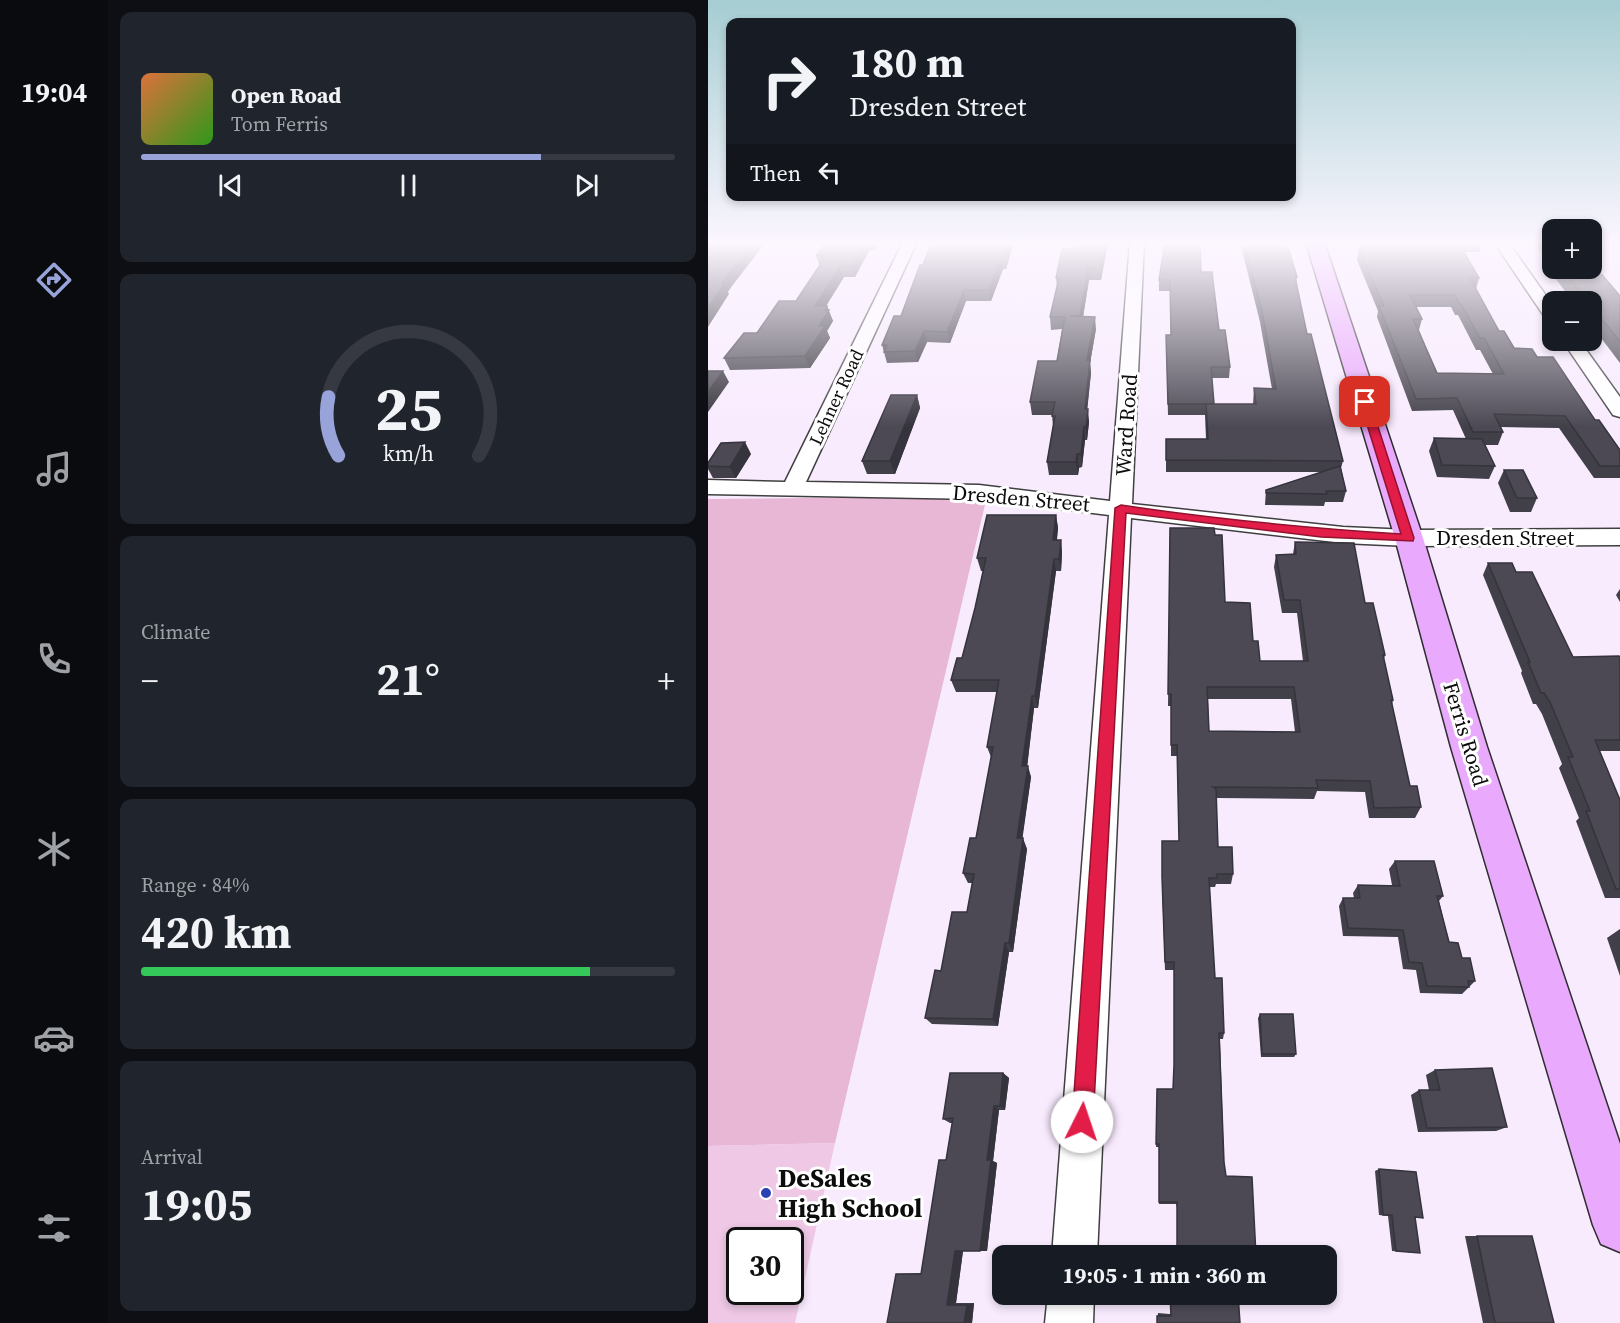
<!DOCTYPE html>
<html lang="en">
<head>
<meta charset="utf-8">
<style>
  :root { --surface:#171b24; --page:#20242c; --text:#f1f3f6; --muted:#9ea1a6; --line:#363941; --accent:#97a3d9 }
  body { margin:0; font-family:"Source Serif 4",serif; background:var(--page); color:var(--text); height:100vh; display:flex; flex-direction:column; font-size:22px; white-space:nowrap }
  * { box-sizing:border-box; margin:0 }
  p { font-size:20px; color:var(--muted) }
  .icon { flex:none; width:33px; height:33px; fill:none; stroke:currentColor; stroke-width:2; stroke-linecap:round; stroke-linejoin:round }
  .map { position:relative; flex:1; overflow:hidden }
  .sheet { display:flex; flex-direction:column; gap:12px; padding:12px; background:#0d0f14; width:600px }
  .sheet>* { flex:none }
  .top-card { position:absolute; left:18px; top:18px; width:570px; height:183px; border-radius:12px; box-shadow:0 3px 9px #0003; background:#171b24; color:var(--text); overflow:hidden }
  .buttons { position:absolute; left:834px; top:219px; display:grid; gap:12px }
  .buttons a { display:grid; place-items:center; width:60px; height:60px; border-radius:12px; background:var(--surface); box-shadow:0 3px 9px #0003; font-size:30px }
  .speed { position:absolute; left:18px; top:1227px; display:flex; gap:12px; font-size:30px; font-weight:700; text-align:center }
  .speed>* { display:grid; place-content:center; width:78px; height:78px; border-radius:50%; background:var(--surface); box-shadow:0 3px 9px #0003; line-height:1 }
  .speed .limit { border:3px solid #111; border-radius:9px; background:#fff; color:#111 }
  .pin { position:absolute; display:grid; place-items:center; width:51px; height:51px; color:#fff; margin:-26px; border-radius:12px; box-shadow:0 3px 9px #0006 }
  .me { position:absolute; width:66px; margin:-33px; rotate:4deg; stroke-linejoin:round; filter:drop-shadow(0 0 4px #0008) }
  .turn { display:flex; align-items:center; gap:21px; height:126px; padding:0 24px; font-size:27px }
  .turn .icon { width:78px; height:78px; stroke-width:2.5 }
  .turn b { display:block; font-size:42px; line-height:51px }
  .then { display:flex; align-items:center; height:57px; padding:0 24px; background:#0003; gap:12px; font-size:22px }
  .big { font-size:45px; font-weight:700; line-height:1.1 }
  .sheet .tile { flex:1; display:flex; flex-direction:column; justify-content:center; gap:9px; min-width:0; padding:0 21px; border-radius:12px; background:var(--page) }
  .sheet .dial { align-items:center; gap:0 }
  .dial svg { height:156px; overflow:visible; fill:none; stroke:var(--line); stroke-width:7; stroke-linecap:round; text-anchor:middle }
  .dial text { fill:var(--text); stroke:none }
  .song { display:flex; align-items:center; gap:18px }
  .cover { width:72px; height:72px; border-radius:9px; background:linear-gradient(135deg,hsl(20 70% 55%),hsl(110 70% 35%)) }
  .played { height:6px; border-radius:3px; background:linear-gradient(90deg,var(--accent) 75%,var(--line) 75%) }
  .keys { display:flex; justify-content:space-around; direction:ltr }
  .heat { display:flex; justify-content:space-between; align-items:center; font-size:33px; direction:ltr }
  .charge { height:9px; border-radius:4px; background:linear-gradient(90deg,#34c759 84%,var(--line) 0) }
  .trip { position:absolute; left:284px; top:1245px; width:345px; height:60px; border-radius:12px; background:var(--surface); box-shadow:0 3px 9px #0003; font-weight:700; line-height:60px; text-align:center }
  main { display:flex; flex:1; min-height:0 }
  .menu { display:flex; flex-direction:column; width:108px; justify-content:space-around; align-items:center; background:#090b0e; color:var(--muted) }
  .menu .icon { width:42px; height:42px }
  .menu .on { color:var(--accent) }
  .menu b { font-size:27px; color:var(--text) }
  .map>svg:first-child { display:block }
  .green { fill:#e7b7d5 }
  .pitch { fill:#eec8e5; fill-rule:evenodd }
  .lines { fill:none; stroke-linecap:round; stroke-linejoin:round }
  .street-casing { stroke:#3f3f3f; stroke-width:3 }
  .secondary-casing { stroke:#2e2e2e; stroke-width:3 }
  .street { fill:#fff; fill-rule:evenodd }
  .secondary { fill:#e9a9fc; fill-rule:evenodd }
  .wall { fill:#413f48; fill-rule:evenodd }
  .shaded-wall { fill:#35333b }
  .building { fill:#4c4954; stroke:#35333b; stroke-width:1.5; fill-rule:evenodd }
  .route { fill:#e11d48; stroke:#92132f; stroke-width:1.5 }
  .poi-dot { fill:#2a41b5; stroke:#fff; stroke-width:2 }
  .labels { text-anchor:middle; dominant-baseline:central; stroke-width:6; stroke-linejoin:round; paint-order:stroke }
  .far-street-label { font-size:18px; fill:#0c0c0c; stroke:#fff }
  .street-label { font-size:21px; fill:#0c0c0c; stroke:#fff }
  .near-poi-label { font-size:26px; font-weight:bold; fill:#0c0c0c; stroke:#fff; text-anchor:start }
</style>
</head>
<body>
<main>
<nav class="menu">
<b>19:04</b>
<svg class="icon on" aria-label="directions" viewBox="0 0 24 24"><path d="M12 3l9 9-9 9-9-9zM9 14v-3h6M13 9l2 2-2 2"/></svg>
<svg class="icon" aria-label="music" viewBox="0 0 24 24"><path d="M9 18V5l10-2v13"/><circle cx="6" cy="18" r="3"/><circle cx="16" cy="16" r="3"/></svg>
<svg class="icon" aria-label="phone" viewBox="0 0 24 24"><path d="M5 4h4l2 5-3 2q2 4 5 5l2-3 5 2v4C11 20 4 13 5 4z"/></svg>
<svg class="icon" aria-label="climate" viewBox="0 0 24 24"><path d="M12 3v18M4 7l16 10M4 17L20 7"/></svg>
<svg class="icon" aria-label="car" viewBox="0 0 24 24"><path d="M5 17H2v-5l4-1 3-4h7l3 4 3 1v5h-3M9 17h6M6 11h13"/><circle cx="7" cy="17" r="2"/><circle cx="17" cy="17" r="2"/></svg>
<svg class="icon" aria-label="filters" viewBox="0 0 24 24"><path d="M4 7h16M4 17h16"/><circle cx="9" cy="7" r="2"/><circle cx="15" cy="17" r="2"/></svg>
</nav>
<section class="sheet">
<div class="tile">
<div class="song"><i class="cover"></i><div><b>Open Road</b><p>Tom Ferris</p></div></div>
<div class="played"></div>
<div class="keys"><svg class="icon" aria-label="previous" viewBox="0 0 24 24"><path d="M18 5L8 12l10 7zM5 5v14"/></svg><svg class="icon" aria-label="pause" viewBox="0 0 24 24"><path d="M8 5v14M16 5v14"/></svg><svg class="icon" aria-label="next" viewBox="0 0 24 24"><path d="M6 5l10 7-10 7zM19 5v14"/></svg></div>
</div>
<div class="tile dial"><svg viewBox="0 0 100 80">
<path d="M14 69A42 42 0 1 1 86 69"/>
<path d="M14 69A42 42 0 0 1 9 39" stroke="#97a3d9"/>
<text x="50" y="56" font-size="32" font-weight="700">25</text>
<text x="50" y="72" font-size="11">km/h</text>
</svg></div>
<div class="tile"><p>Climate</p>
<div class="heat"><a>−</a><b class="big">21°</b><a>+</a></div>
</div>
<div class="tile"><p>Range · 84%</p><b class="big">420 km</b><div class="charge"></div></div>
<div class="tile"><p>Arrival</p><b class="big">19:05</b></div>
</section>
<div class="map">
<svg width="912" height="1323" viewBox="0 0 912 1323">
  <rect width="100%" height="100%" fill="#f8ebfe"/>
  <path class="green" d="M279,496L127,1143L0,1146V499Z"/>
  <path class="pitch" d="M127,1143L87,1323H0V1146ZM32,1240H82V1292H32Z"/>
  <g class="lines">
    <defs>
      <g id="street">
        <path d="M195,242H209L98,482L271,485L402,501L422,242H436L424,504L635,527L701,530L912,529V545L701,546L635,543L423,518L389,1256H344L401,515L271,499L0,494V480L77,482Z"/>
        <path d="M786,242H800L844,304V320L838,319Z"/>
        <path d="M854,340H871L912,397V417L905,415Z"/>
        <path d="M340,1294H386L385,1323H337Z"/>
      </g>
      <path id="secondary" d="M598,242H616L715,538L779,747L912,1144V1252L893,1244L885,1225L743,747L687,538Z"/>
    </defs>
    <use href="#street" class="street-casing"/>
    <use href="#secondary" class="secondary-casing"/>
    <use href="#street" class="street"/>
    <use href="#secondary" class="secondary"/>
  </g>
  <g class="wall">
    <path d="M224,242H306L298,269H295L283,301H258L242,343L219,342L210,362L179,363L174,345L193,316Z"/>
    <path d="M400,242L393,280H381L375,317L388,329L382,363L383,373L379,409L381,422L379,440H377L374,467L371,468L370,475H341L339,462L345,426L344,415H324L322,402L349,361L354,329L343,330L342,317L349,287L348,278L366,249Z"/>
    <path d="M532,242H577L579,250L589,277L588,283L599,334L635,461L633,468L638,491L635,502H617L616,506L557,505L558,490L614,472H458V439H498L497,415H460L458,335H463L462,291H451V280L493,272L522,367L521,378H504L506,404H545L546,388L564,389L552,322Z"/>
    <path d="M650,242H774L771,252H756L771,278L768,289L791,331L806,348L829,357L887,420L912,450V478H886L851,428L792,427L795,432L790,445H777L787,466L781,479L729,477L721,451L726,438L758,439L745,410L704,411L669,317L670,311L649,260L651,249H652ZM708,307H743L747,315H750L768,350H772L785,374L729,373L711,330L714,319Z"/>
    <path d="M826,242H844V266Z"/>
    <path d="M168,249L161,251L147,277H136L118,306H119L125,321L119,331L122,338L102,368L22,370L16,358L88,301L112,266L108,256Z"/>
    <path d="M846,268H884L912,296V363L884,326V302H865L848,279L850,274Z"/>
    <path d="M209,395L212,408L187,474H159L154,461Z"/>
    <path d="M43,454L28,478H5L0,469V463Z"/>
    <path d="M796,470L829,498L823,512H802L790,483Z"/>
    <path d="M348,515L350,528L349,540H353L354,553L353,571H348L330,708H326L319,766L323,777L314,838L319,849L305,952H301L290,1026L224,1024L217,1018L233,971L259,912L264,883H260L255,873L268,838L283,757L279,747L289,692H248L243,680L254,658L267,608L275,571H273L269,558Z"/>
    <path d="M462,528L545,641L552,661H595L589,613H574L566,567L568,555L585,554L587,542L657,603L677,655L676,659L685,700L684,705L702,786L713,807L707,818H661L657,792L609,791L606,799L508,798L510,847L525,874L523,884H508L507,887H501L507,978L516,1033L515,1039H512L516,1162L518,1176L548,1256H481L480,1246L468,1204H451V1147H448V1144L465,1089L466,1070V970H457L454,886L471,841L469,756H463V706H460ZM500,699H583L587,732L501,731Z"/>
    <path d="M780,563L808,572L865,657H912V751H892L912,800V898H897L868,821L871,818L851,768L854,764L834,714L828,704H825L813,673L814,671L775,575Z"/>
    <path d="M912,589V602L908,595Z"/>
    <path d="M687,861L735,896L731,901L741,942L754,958L767,981L754,994L712,993L708,970L695,969L690,937L635,936L631,906L635,898H646L645,893L650,885H684L681,869Z"/>
    <path d="M912,929V976L899,938Z"/>
    <path d="M552,1014L588,1054L586,1057H553L550,1018Z"/>
    <path d="M727,1070L799,1127L788,1131L710,1132L703,1095L711,1090H721L718,1075Z"/>
    <path d="M295,1073L301,1078L297,1110H291L285,1161L289,1163L279,1251H255L248,1303H266L264,1323L188,1274L213,1273L238,1160L244,1123H242L235,1119Z"/>
    <path d="M671,1169L715,1218H707L712,1253L684,1251L680,1216L671,1215L667,1171Z"/>
    <path d="M757,1236H769L846,1323H775Z"/>
    <path d="M530,1294L449,1323L450,1313L462,1314Z"/>
  </g>
  <g class="shaded-wall">
    <path d="M46,242H58L24,286L20,292L21,294L0,327V308L19,275Z"/>
    <path d="M157,242H172L168,249L161,251L147,277L143,266Z"/>
    <path d="M301,242H306L298,269L296,259Z"/>
    <path d="M397,242H400L393,280L392,268Z"/>
    <path d="M293,259L295,269L283,301L281,290Z"/>
    <path d="M132,266L136,277L111,317L107,306Z"/>
    <path d="M380,268L381,280L373,329L372,316Z"/>
    <path d="M256,290L258,301L242,343L239,332Z"/>
    <path d="M119,306L125,321L119,331L122,338L102,368L97,356Z"/>
    <path d="M387,317L388,329L382,363L383,373L378,422L377,409L379,360Z"/>
    <path d="M216,331L219,342L210,362L207,351Z"/>
    <path d="M15,371L21,382L0,412V392Z"/>
    <path d="M209,395L212,408L187,474L182,461Z"/>
    <path d="M380,409L381,422L379,440L378,427Z"/>
    <path d="M376,427L377,440L374,467L373,454Z"/>
    <path d="M37,442L43,454L28,478L22,467Z"/>
    <path d="M369,454L371,468L370,475L368,462Z"/>
    <path d="M348,515L350,528L347,553L345,540Z"/>
    <path d="M353,540L354,553L353,571L351,559Z"/>
    <path d="M346,559L348,571L330,708L327,696Z"/>
    <path d="M324,696L326,708L318,777L314,766Z"/>
    <path d="M320,766L323,777L313,849L309,838Z"/>
    <path d="M315,838L319,849L305,952L301,943Z"/>
    <path d="M297,943L301,952L290,1026L285,1019Z"/>
    <path d="M295,1073L301,1078L297,1110L292,1106Z"/>
    <path d="M286,1106L291,1110L285,1161L289,1163L279,1251H272L279,1160Z"/>
    <path d="M247,1251H255L248,1303L239,1305Z"/>
    <path d="M266,1303L264,1323H256L259,1305Z"/>
  </g>
  <g class="building">
    <path d="M5,242H46L19,275L14,284H16L0,308V247Z"/>
    <path d="M118,242H157L143,266H132L107,306H119L117,310H121L111,326H117L97,356L16,358L36,333H49L71,301H88L118,256H108Z"/>
    <path d="M224,242H301L296,259H293L281,290H256L239,332L216,331L207,351L176,352L179,345H174L186,316H193L212,265H215Z"/>
    <path d="M367,242H397L392,268H380L372,316H362L387,317L379,360H382L377,409H380L378,427H376L373,454H369L368,462H339L347,416H344L347,402H322L330,361H349L357,317H342L351,278H348L354,249H366Z"/>
    <path d="M457,242H492L493,272H504L511,330H517L522,367H503L506,404H460L458,335H463L462,280H451Z"/>
    <path d="M536,242H577L579,250H581L589,277H587L599,334H603L635,461L458,460V439H500L498,404H548L546,388L568,389L554,311Z"/>
    <path d="M657,242H750L771,278H762L791,331H796L806,348L824,349L829,357H845L887,420H891L912,450V466H892L857,416L786,414L795,432H765L749,398L708,399L671,306H676L651,249H659ZM702,295H747L751,304H753L772,338H776L796,374L729,373L705,319H714Z"/>
    <path d="M839,242H844V248Z"/>
    <path d="M884,263L912,296V342L884,306V302H880L854,268H884Z"/>
    <path d="M0,371H15L0,392Z"/>
    <path d="M183,395H209L182,461H154Z"/>
    <path d="M726,438L774,439L787,466L734,465Z"/>
    <path d="M37,442L22,467L0,466V463L13,443Z"/>
    <path d="M632,466L638,491H618L619,494L558,493V490Z"/>
    <path d="M796,470H815L829,498H809Z"/>
    <path d="M279,515H348L345,540H353L351,559H346L327,696H324L314,766H320L309,838H315L301,943H297L285,1019L217,1018L227,970L233,971L244,912H259L266,874L255,873L262,838H268L285,747H279L291,680H243L249,658H254L267,608L278,558H269Z"/>
    <path d="M462,528H506L507,535H514L517,602L542,603L545,641H550L552,661H600L592,600H576L568,555L588,554L587,542L646,543L657,603H665L677,655H675L685,700H683L702,786H709L713,807L666,808L662,781L608,780L610,788L505,787L508,789L510,847H524L525,874H509V878H501L507,978H514L516,1033H511L516,1162L518,1176L544,1177L548,1256H481V1246H469V1202H451V1144H448L449,1089H465L466,1065V962H457L454,877V841H471L469,745H463V694H460ZM499,687H586L592,732L501,731Z"/>
    <path d="M780,563H804L808,572H824L865,657L911,656L912,657V740H887L912,800V889H908L878,811H882L860,757H865L842,702L836,693H833L820,662H822Z"/>
    <path d="M687,861H726L735,896H729L741,942L750,943L754,958H762L767,981H760L761,987L719,986L714,963L701,962L695,930L640,928L635,898H652L650,885L692,886Z"/>
    <path d="M552,1014H585L588,1054H554Z"/>
    <path d="M784,1068L799,1127L719,1128L711,1090H732L727,1070Z"/>
    <path d="M242,1073H295L292,1106H286L279,1160H283L272,1251H247L239,1305H259L256,1323H179L188,1274H213L231,1160H238L245,1118L235,1119Z"/>
    <path d="M671,1169L708,1172L715,1218L707,1217L712,1253L688,1251L684,1215H675Z"/>
    <path d="M769,1236H824L846,1323H787Z"/>
    <path d="M462,1294H530L532,1323H449V1316H463Z"/>
  </g>
  <linearGradient id="sky" x2="0" y2="1"><stop stop-color="#a5cdd2"/><stop offset="0.57" stop-color="#fcf6ff"/><stop offset="1" stop-color="#fcf6ff" stop-opacity="0"/></linearGradient>
  <rect width="912" height="427" fill="url(#sky)"/>
  <path class="route" d="M657,399L662,402L706,538L705,541L613,537L418,513L385,1122L382,1129L374,1132L367,1129L364,1122L407,508L413,505C506,519 599,528 693,534L652,402Z"/>
  <circle class="poi-dot" cx="58" cy="1193" r="6"/>
  <g class="labels">
    <g class="far-street-label">
      <text transform="translate(128 397) rotate(-65)">Lehner Road</text>
    </g>
    <g class="street-label">
      <text transform="translate(418 425) rotate(-86)">Ward Road</text>
      <text transform="translate(313 498) rotate(5)">Dresden Street</text>
      <text x="797" y="537">Dresden Street</text>
      <text transform="translate(758 734) rotate(73)">Ferris Road</text>
    </g>
    <g class="near-poi-label">
      <text x="70" y="1178">DeSales<tspan x="70" dy="30">High School</tspan></text>
    </g>
  </g>
</svg>
<div class="buttons">
<a>+</a>
<a>−</a>
</div>
<div class="speed"><div class="limit">30</div></div>
<div class="pin" style="left:657px;top:402px;background:#d93025"><svg class="icon" aria-label="arrive" viewBox="0 0 24 24"><path d="M6 21V4h12l-3 4 3 4H6"/></svg></div>
<svg class="me" style="left:374px;top:1122px" viewBox="-20 -20 40 40"><circle r="19" fill="#fff"/><path d="M0-13L10 11 0 6-10 11z" fill="#e11d48"/></svg>
<div class="trip">19:05 · 1 min · 360 m</div>
<div class="top-card">
<div class="turn"><svg class="icon" aria-label="right" viewBox="0 0 24 24"><path d="M7 20v-9h11M14 6l5 5-5 5"/></svg><div><b>180 m</b>Dresden Street</div></div>
<div class="then">Then<svg class="icon" aria-label="left" viewBox="0 0 24 24"><path d="M17 20v-9H6M10 6l-5 5 5 5"/></svg></div>
</div>
</div>
</main>
</body>
</html>
